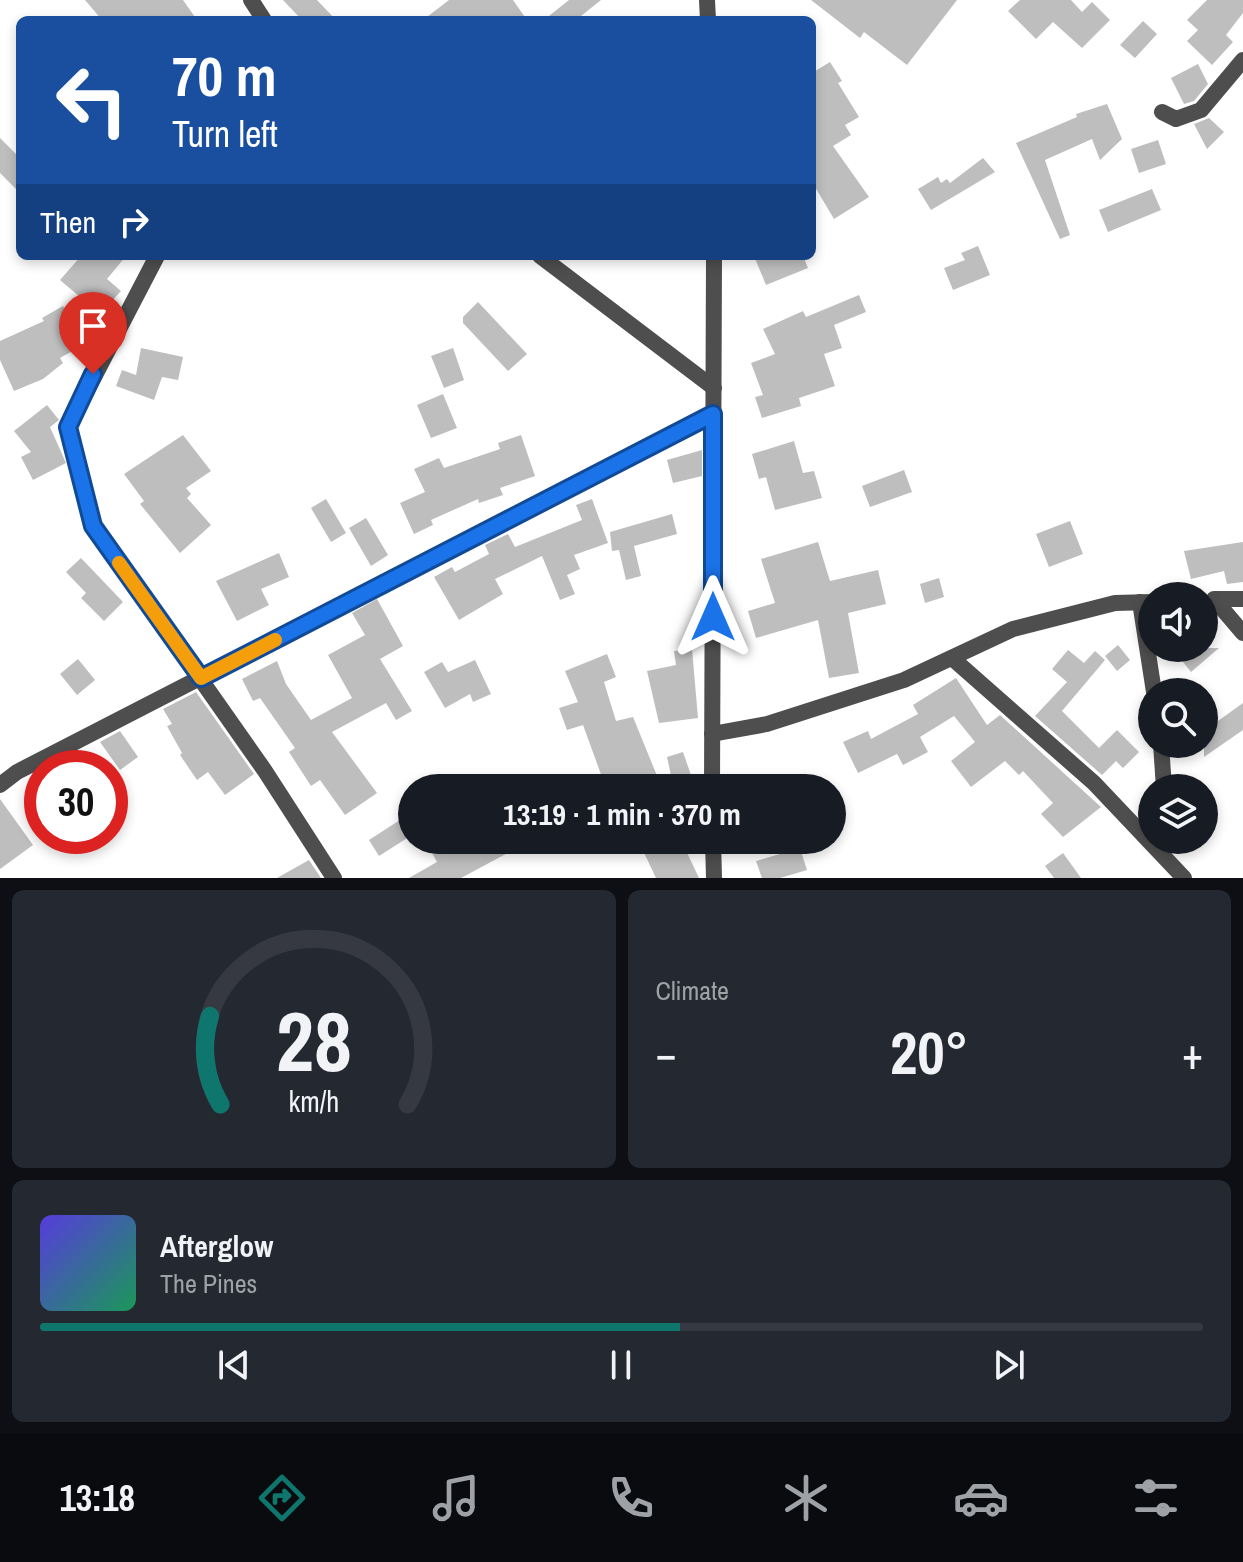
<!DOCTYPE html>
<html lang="en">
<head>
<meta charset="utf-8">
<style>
  :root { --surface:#171b24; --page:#242831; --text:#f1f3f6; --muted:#9ea1a6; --line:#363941; --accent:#0f766e }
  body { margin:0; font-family:"Archivo Narrow",sans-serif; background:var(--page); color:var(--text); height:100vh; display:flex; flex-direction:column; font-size:30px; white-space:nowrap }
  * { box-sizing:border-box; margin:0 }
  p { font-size:26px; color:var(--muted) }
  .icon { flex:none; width:44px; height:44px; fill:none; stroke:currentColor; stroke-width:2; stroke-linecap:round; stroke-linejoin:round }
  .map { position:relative; height:878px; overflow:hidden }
  .drawer { display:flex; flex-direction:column; gap:12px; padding:12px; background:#0d0f14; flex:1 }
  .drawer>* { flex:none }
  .banner { position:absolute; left:16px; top:16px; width:800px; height:244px; border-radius:12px; box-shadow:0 4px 12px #0003; background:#1a4fa0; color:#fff; overflow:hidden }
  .fabs { position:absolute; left:1138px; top:582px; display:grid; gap:16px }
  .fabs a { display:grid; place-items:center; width:80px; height:80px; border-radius:50%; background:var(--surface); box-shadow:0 4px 12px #0003; font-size:40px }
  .speed { position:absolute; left:24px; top:750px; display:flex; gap:16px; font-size:40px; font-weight:700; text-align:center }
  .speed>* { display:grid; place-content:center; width:104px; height:104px; border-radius:50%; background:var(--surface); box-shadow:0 4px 12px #0003; line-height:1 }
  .speed .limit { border:12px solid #d22; background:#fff; color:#111 }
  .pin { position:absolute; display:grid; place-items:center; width:68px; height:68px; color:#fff; margin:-82px -34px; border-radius:50% 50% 50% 0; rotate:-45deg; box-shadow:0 0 8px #0007 }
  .pin .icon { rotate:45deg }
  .me { position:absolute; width:88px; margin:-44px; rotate:0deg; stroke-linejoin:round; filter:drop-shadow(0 0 6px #0008) }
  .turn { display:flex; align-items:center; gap:28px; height:168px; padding:0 24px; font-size:36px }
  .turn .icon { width:104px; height:104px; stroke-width:2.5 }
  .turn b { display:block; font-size:56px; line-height:68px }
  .then { display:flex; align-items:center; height:76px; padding:0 24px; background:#0003; gap:16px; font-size:30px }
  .big { font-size:60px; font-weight:700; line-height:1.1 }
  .drawer .card { flex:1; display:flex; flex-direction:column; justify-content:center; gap:12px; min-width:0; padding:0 28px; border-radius:12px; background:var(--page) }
  .drawer .dial { align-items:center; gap:0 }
  .dial svg { height:208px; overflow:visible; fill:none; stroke:var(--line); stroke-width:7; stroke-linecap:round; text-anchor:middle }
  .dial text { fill:var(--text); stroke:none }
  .song { display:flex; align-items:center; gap:24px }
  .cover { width:96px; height:96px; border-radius:12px; background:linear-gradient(135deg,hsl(250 70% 55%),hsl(150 70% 35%)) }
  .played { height:8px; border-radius:4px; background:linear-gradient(90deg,var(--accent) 55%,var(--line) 55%) }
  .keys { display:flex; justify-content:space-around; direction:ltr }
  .heat { display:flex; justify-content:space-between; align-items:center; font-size:44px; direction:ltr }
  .drawer .tiles { flex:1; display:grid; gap:12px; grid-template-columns:1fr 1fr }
  .card:last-child { grid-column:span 2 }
  .trip { position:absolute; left:398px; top:774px; width:448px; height:80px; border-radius:40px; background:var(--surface); box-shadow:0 4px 12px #0003; font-weight:700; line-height:80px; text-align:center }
  .menu { display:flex; height:128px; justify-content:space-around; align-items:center; background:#090b0e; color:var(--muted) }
  .menu .icon { width:56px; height:56px }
  .menu .active { color:var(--accent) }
  .menu b { font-size:36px; color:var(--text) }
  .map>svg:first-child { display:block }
  .building { fill:#bebebe }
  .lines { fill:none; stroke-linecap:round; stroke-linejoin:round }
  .minor { stroke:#4e4e4e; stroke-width:16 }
  .route-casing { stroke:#114b97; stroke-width:20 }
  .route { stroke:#1a73e8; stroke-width:14 }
  .slow { stroke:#f59e0b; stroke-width:14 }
</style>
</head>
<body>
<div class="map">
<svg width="1243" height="878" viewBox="0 0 1243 878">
  <rect width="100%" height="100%" fill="#fff"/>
  <g class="building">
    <path d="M85,0H183L197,20H102Z"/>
    <path d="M283,0H317L336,20H302Z"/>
    <path d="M449,0H513L527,20H423Z"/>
    <path d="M569,0H601L576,20H544Z"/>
    <path d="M811,0H957L907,65L864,32L860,38Z"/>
    <path d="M1020,0H1071L1082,12L1092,2L1110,20L1082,48L1053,22L1036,39L1008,11Z"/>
    <path d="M1207,0H1243V13L1226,35L1233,42L1212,65L1187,41L1198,30L1187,20Z"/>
    <path d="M1143,21L1157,34L1135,58L1120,45Z"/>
    <path d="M830,62L842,81L838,83L859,117L845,125L851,135L833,146L869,197L834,219L812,182V73Z"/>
    <path d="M1198,64L1208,84L1194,101L1184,104L1171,78Z"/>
    <path d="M1107,104L1122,139L1100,160L1092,139L1045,160L1070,235L1060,239L1016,143L1077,117L1076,114Z"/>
    <path d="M1209,118L1224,132L1207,149L1194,124Z"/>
    <path d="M0,138L20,158V193L0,173Z"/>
    <path d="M1158,140L1166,164L1139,173L1131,149Z"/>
    <path d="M983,158L995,172L931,210L918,189L938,177L941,183L947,179L950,183Z"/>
    <path d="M1152,189L1161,210L1108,232L1099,210Z"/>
    <path d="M978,246L990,275L953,290L944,268L965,260L961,253Z"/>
    <path d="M81,256H126L107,279L121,291L100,314L60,280Z"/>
    <path d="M754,256H803L808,268L766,285Z"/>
    <path d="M859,295L866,312L834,325L842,348L824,354L835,386L799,398L801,406L762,418L755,397L763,395L751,363L775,354L763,329L803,311L806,317Z"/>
    <path d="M478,302L527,354L508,371L463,323V317Z"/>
    <path d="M63,306L85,344L60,358L63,363L43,379L14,391L0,360V341L44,321L42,318Z"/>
    <path d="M141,348L183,357L178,380L162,377L154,400L116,386L122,370L136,375Z"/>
    <path d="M453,348L464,380L444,388L431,356Z"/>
    <path d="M443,394L457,428L431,438L417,405Z"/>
    <path d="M47,405L59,420L50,427L66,463L33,480L21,457L31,452L14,431Z"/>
    <path d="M183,435L211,471L186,488L191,494L187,498L211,525L180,553L140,504L144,501L124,474Z"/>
    <path d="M521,435L535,476L500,488L503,495L479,503L478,499L431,520L433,525L414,534L400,503L425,492L414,469L439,458L444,468L500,449L498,443Z"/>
    <path d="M794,441L803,473L814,471L822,498L775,510L766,477L759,479L752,454Z"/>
    <path d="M702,450V476L673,483L667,460Z"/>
    <path d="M904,470L912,492L870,507L862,486Z"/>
    <path d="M326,499L346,533L331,542L311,508Z"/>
    <path d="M592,499L608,543L574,555L580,569L567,575L575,594L560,600L542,556L495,579L503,594L459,620L434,577L452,567L455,572L489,554L485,545L508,534L515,547L582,520L576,505Z"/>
    <path d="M672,514L677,534L634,546L641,576L626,580L619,550L612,551L610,532Z"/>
    <path d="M366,518L388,555L371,566L349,528Z"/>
    <path d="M1070,521L1083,554L1049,567L1036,534Z"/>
    <path d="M818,542L830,581L878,570L886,604L848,613L859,673L829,678L818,620L756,638L748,611L775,603L761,559Z"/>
    <path d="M1243,542V582L1227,584L1224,571L1191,579L1184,551Z"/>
    <path d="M279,553L289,577L261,589L269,605L237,621L216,581Z"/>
    <path d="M81,558L123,602L104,621L81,598L86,593L66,572Z"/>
    <path d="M939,578L944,597L925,603L920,584Z"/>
    <path d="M377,599L403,646L380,659L412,711L396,720L386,703L332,732L377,793L345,815L320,780L311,786L289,752L295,748L260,698L253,701L242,679L277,661L286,684L311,720L352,698L328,655L365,635L352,613Z"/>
    <path d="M1118,645L1130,660L1117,671L1105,656Z"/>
    <path d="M1172,648H1219L1191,672Z"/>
    <path d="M692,649L698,718L659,723L647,671L676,665L674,651Z"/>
    <path d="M1068,650L1084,663L1095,651L1105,660L1062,711L1099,748L1117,730L1139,752L1123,768L1116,761L1102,775L1035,716L1067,682L1052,669Z"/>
    <path d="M607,654L616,677L604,682L616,721L633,717L662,788H606L583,725L567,730L559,708L578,702L565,671Z"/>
    <path d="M78,659L95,680L77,695L60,674Z"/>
    <path d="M475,660L491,694L473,702L470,694L445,708L424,672L442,662L448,672Z"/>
    <path d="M956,678L987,725L1000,715L1101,807L1063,837L1041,814L1053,803L1023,771L1019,775L1005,761L971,787L951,761L975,742L954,716L920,737L928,752L903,765L897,754L858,773L843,742L868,731L871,739L918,714L913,705Z"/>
    <path d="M196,692L254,774L225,795L208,772L197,780L180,755L182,753L167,726L172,724L163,709Z"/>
    <path d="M1243,703V730L1204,757V716L1211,726Z"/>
    <path d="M120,731L138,757L120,770L100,742Z"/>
    <path d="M683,752L692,778L673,785L667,757Z"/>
    <path d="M0,799L33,845L0,869Z"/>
    <path d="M403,818L412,835L379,856L369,840Z"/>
    <path d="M425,840H532L461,878H409L437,862Z"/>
    <path d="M638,840H681L699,878H656Z"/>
    <path d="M800,848L807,870L780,878H762L756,861Z"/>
    <path d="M1063,853L1081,878H1054L1045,866Z"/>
    <path d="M309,860L321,878H277Z"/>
  </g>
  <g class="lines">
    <g class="minor">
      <path d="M251,0L264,20"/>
      <path d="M707,0L708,20"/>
      <path d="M1162,112L1176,119L1201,110L1243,60"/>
      <path d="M157,256L68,427L93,526L265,771L334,878"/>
      <path d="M540,256L714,388"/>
      <path d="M1243,599H1214L1243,633"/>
      <path d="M1140,602L1154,692"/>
      <path d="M952,658L1094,783L1184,878"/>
      <path d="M712,734L767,724L904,680L1013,629L1115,603L1152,602"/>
      <path d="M1161,744L1164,788"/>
      <path d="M0,785L17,772L713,414"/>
      <path d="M712,788L714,256"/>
      <path d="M713,840L714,878"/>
    </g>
  </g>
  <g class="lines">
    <defs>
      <path id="route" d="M93,374L68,427L93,526L201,678L713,414V617"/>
    </defs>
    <use href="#route" class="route-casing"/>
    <use href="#route" class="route"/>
    <path class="slow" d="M119,563L201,678L275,640"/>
  </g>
</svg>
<div class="fabs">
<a><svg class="icon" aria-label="sound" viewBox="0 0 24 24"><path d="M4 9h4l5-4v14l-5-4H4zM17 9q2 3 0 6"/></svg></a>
<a><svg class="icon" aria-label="search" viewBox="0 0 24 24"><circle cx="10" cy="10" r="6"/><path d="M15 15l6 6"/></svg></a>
<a><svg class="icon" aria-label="layers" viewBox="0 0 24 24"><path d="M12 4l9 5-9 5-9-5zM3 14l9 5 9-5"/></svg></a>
</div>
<div class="speed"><div class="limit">30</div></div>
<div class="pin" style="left:93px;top:374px;background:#d93025"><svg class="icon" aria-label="arrive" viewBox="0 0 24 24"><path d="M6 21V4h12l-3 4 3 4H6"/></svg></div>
<svg class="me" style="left:713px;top:617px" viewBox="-20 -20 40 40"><path d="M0-17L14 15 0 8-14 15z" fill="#1a73e8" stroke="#fff" stroke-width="4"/></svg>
<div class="trip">13:19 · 1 min · 370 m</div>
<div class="banner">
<div class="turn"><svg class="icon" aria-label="left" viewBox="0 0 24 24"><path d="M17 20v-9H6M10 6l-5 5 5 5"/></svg><div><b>70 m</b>Turn left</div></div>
<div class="then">Then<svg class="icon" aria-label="right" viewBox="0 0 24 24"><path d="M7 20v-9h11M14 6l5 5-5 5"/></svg></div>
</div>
</div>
<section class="drawer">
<div class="tiles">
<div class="card dial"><svg viewBox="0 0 100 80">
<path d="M14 69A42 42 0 1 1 86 69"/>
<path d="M14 69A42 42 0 0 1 10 35" stroke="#0f766e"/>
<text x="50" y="56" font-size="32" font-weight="700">28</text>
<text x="50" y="72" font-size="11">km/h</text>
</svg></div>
<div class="card"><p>Climate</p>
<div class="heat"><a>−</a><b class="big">20°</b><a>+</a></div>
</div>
<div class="card">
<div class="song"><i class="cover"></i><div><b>Afterglow</b><p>The Pines</p></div></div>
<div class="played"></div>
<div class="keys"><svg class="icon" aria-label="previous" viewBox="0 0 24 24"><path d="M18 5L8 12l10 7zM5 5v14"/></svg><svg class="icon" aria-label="pause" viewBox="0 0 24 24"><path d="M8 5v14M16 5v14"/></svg><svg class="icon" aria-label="next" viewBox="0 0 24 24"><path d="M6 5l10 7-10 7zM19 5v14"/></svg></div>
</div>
</div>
</section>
<nav class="menu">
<b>13:18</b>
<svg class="icon active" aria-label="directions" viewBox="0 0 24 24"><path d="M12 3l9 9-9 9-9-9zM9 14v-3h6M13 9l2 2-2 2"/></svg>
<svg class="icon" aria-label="music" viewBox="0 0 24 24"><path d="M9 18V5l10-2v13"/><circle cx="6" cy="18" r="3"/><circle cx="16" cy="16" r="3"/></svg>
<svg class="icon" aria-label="phone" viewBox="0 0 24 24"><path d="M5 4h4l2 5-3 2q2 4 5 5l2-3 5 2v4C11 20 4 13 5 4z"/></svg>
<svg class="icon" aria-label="climate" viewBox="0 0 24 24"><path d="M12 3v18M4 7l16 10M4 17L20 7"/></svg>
<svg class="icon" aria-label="car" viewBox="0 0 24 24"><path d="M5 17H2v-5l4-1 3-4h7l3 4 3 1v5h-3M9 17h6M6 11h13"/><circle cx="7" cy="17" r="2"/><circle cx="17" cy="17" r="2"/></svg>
<svg class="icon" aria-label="filters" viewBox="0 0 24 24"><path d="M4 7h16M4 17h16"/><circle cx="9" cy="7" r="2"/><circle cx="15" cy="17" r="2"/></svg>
</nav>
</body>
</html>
